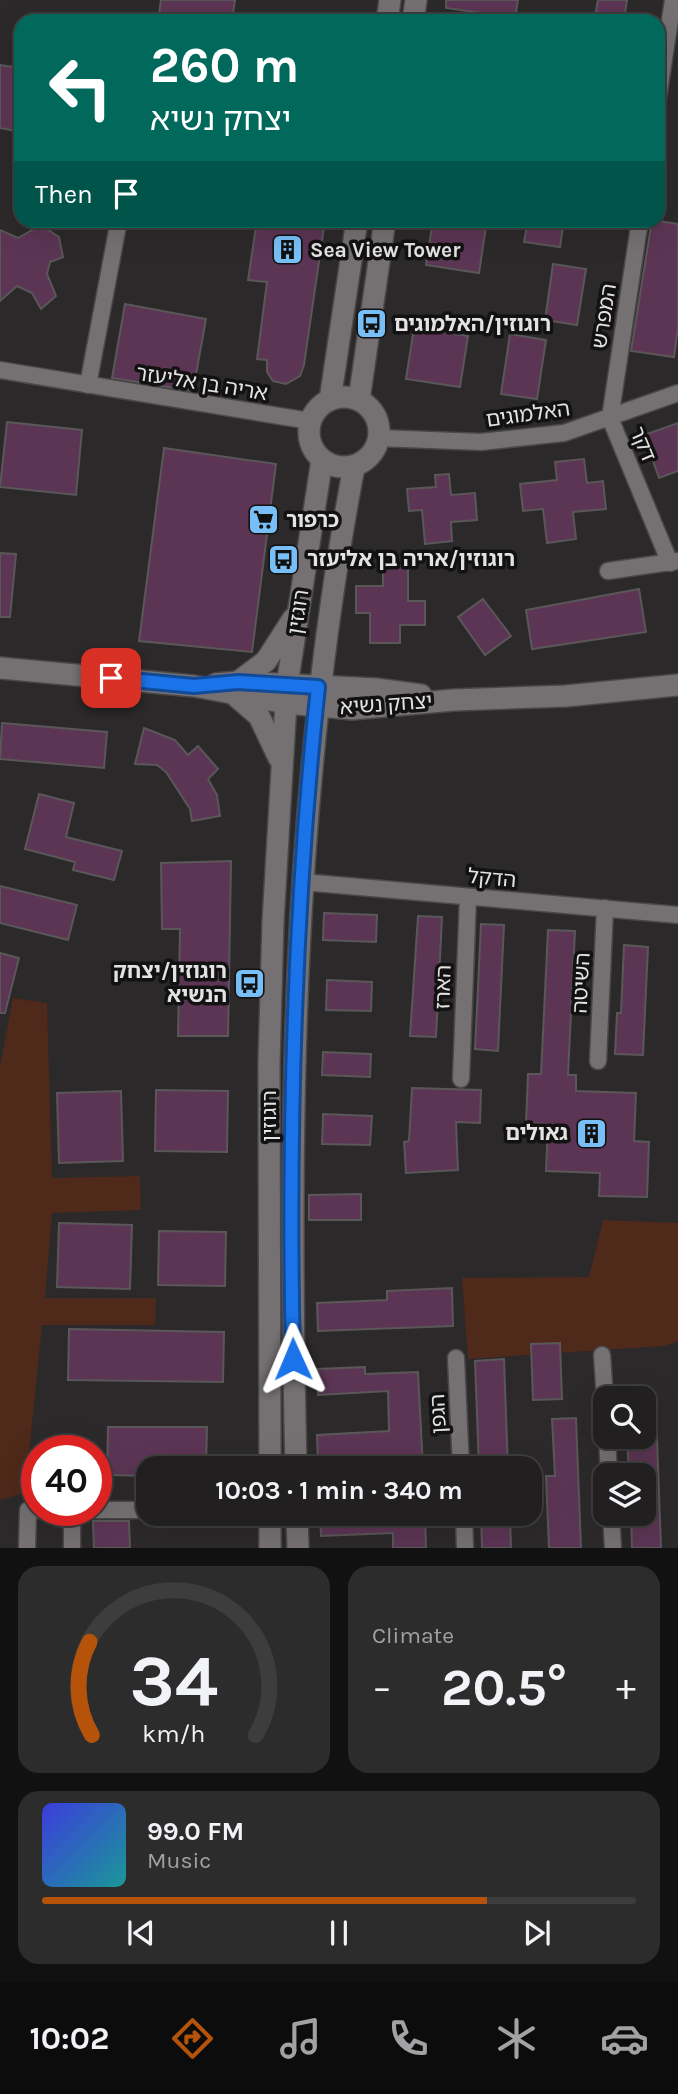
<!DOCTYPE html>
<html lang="en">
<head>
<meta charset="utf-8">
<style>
  :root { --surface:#211f20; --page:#2d2c2d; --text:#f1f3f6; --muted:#a2a2a5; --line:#3e3d3e; --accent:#b45309 }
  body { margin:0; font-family:Karla,"Noto Sans Hebrew",sans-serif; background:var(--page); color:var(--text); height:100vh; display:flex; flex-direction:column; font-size:26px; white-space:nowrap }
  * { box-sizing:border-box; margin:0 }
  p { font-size:23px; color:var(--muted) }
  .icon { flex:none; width:38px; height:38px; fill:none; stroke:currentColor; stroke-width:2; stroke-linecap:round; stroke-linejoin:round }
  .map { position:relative; height:1548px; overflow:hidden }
  .panel { display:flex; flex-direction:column; gap:18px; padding:18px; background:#121112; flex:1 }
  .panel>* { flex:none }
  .hud { position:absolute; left:14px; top:14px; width:651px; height:214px; border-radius:21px; box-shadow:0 7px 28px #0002,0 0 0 2px var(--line); background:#00695c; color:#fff; overflow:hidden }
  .buttons { position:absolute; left:593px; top:1386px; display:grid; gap:14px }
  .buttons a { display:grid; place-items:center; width:63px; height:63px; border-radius:14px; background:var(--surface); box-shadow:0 7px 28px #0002,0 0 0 2px var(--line); font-size:35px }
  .speed { position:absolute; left:21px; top:1435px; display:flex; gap:14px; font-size:35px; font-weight:700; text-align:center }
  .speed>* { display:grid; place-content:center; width:91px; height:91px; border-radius:50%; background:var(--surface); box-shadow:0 7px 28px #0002,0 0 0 2px var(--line); line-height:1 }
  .speed .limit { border:10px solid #d22; background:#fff; color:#111 }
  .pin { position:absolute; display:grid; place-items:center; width:60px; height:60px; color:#fff; margin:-30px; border-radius:14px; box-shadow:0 4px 10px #0006 }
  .me { position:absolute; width:77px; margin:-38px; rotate:359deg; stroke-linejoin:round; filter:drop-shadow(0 0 5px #0008) }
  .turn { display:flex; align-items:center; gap:24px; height:147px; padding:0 21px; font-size:32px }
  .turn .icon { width:91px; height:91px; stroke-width:2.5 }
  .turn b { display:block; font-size:49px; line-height:60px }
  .then { display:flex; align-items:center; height:66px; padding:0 21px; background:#0003; gap:14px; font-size:26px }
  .big { font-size:52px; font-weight:700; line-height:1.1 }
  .panel .tile { flex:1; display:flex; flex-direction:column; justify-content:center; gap:10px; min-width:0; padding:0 24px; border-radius:21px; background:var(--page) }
  .panel .dial { align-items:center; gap:0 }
  .dial svg { height:182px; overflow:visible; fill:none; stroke:var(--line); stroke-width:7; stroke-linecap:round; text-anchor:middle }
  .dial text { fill:var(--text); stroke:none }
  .song { display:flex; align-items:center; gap:21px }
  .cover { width:84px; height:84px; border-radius:10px; background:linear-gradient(135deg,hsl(240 70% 55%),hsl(180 70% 35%)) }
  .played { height:7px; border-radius:4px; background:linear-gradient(90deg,var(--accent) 75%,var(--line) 75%) }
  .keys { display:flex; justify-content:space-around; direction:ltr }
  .heat { display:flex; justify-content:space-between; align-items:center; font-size:38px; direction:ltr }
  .panel .tiles { flex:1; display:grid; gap:18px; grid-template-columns:1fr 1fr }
  .tile:last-child { grid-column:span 2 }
  .trip { position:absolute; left:136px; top:1456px; width:406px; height:70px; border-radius:21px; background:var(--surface); box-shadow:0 7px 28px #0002,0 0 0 2px var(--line); font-weight:700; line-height:70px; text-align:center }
  .menu { display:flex; height:112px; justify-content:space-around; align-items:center; background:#0d0c0d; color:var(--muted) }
  .menu .icon { width:49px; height:49px }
  .menu .on { color:var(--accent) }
  .menu b { font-size:32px; color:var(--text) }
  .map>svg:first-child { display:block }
  .green { fill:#4f291a }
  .building { fill:#5c3554; stroke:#5a5759; stroke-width:2 }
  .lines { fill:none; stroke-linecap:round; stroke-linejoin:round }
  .street-casing { stroke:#4a4748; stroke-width:19 }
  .secondary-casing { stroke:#4a4748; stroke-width:24 }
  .street { stroke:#757172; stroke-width:16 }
  .secondary { stroke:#757172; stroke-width:21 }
  .route-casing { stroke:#114b97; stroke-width:18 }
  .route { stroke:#1a73e8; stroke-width:12 }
  .labels { text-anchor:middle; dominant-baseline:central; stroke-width:7; stroke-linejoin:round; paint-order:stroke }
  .poi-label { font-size:21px; font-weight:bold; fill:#e4e2e2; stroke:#131212; text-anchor:start }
  .street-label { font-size:21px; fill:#e4e2e2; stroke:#131212 }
</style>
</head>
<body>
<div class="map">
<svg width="678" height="1548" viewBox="0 0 678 1548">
  <rect width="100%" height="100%" fill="#2c292a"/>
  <g class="green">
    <path d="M13,998L47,1003L52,1178L140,1176L141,1210L52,1213L45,1298H156L155,1325H42L25,1493L0,1500V1066Z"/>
    <path d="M603,1220L678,1223V1341L664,1346L468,1359L462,1278L589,1277Z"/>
  </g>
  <g class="building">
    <path d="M161,0H235L232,21H158Z"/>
    <path d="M446,0H518L515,18L446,8Z"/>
    <path d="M598,0H627L624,21H594Z"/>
    <path d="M0,65L21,68V132L0,128Z"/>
    <path d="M257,220H325L304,365L300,376L286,384L273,381L267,372V360L257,359L267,282L248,280Z"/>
    <path d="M433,220H487L479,273L426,265Z"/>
    <path d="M528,220H564L560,247L524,242Z"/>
    <path d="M652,220L678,224V328L674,357L631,351Z"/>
    <path d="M41,225L59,237L63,257L50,262L47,274L56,296L41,309L32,293L17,286L0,301V230L18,238Z"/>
    <path d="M553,264L586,269L577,325L545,320Z"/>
    <path d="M125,304L206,319L193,391L112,378Z"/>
    <path d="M414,328L468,336L460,387L406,379Z"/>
    <path d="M510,334L546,340L537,399L501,394Z"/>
    <path d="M7,422L82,430L76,495L0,487Z"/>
    <path d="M678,423V471L659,478L644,435Z"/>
    <path d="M164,448L276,464L252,652L139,641Z"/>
    <path d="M584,459L587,483L603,481L606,509L573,512L576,539L547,543L543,509L523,511L520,484L557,480L555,462Z"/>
    <path d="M449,474L451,495L475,493L477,520L451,522L452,541L425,544L422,510L409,511L407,489L436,487L435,475Z"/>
    <path d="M0,553L16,554L10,617H0Z"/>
    <path d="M383,565H408V601H425V625H400V643H370V613H356V586H383Z"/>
    <path d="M639,589L646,632L532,649L526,610Z"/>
    <path d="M483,599L511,636L485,655L458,617Z"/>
    <path d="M2,723L107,732L104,768L0,759Z"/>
    <path d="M144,728L175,740L188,755L198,746L218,769L208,779L217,795L220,816L192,821L190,809L166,772L157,765L135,764Z"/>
    <path d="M39,794L74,803L66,837L122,851L114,880L73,870L75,862L25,849Z"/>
    <path d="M231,861L228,1036H178L180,929H162L161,863Z"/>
    <path d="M0,886L77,905L68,940L0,923Z"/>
    <path d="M324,913L377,915L376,942L323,940Z"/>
    <path d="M418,916L442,917L436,1037L410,1036Z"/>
    <path d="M481,924L504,925L498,1051L475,1049Z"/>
    <path d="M548,930L575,931L568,1075H576V1091L636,1093L634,1141L649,1142L647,1197L599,1196L600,1173L546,1171L548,1124L526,1123L528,1074H541Z"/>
    <path d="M624,945L648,947L643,1055L615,1054L617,1013H621Z"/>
    <path d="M0,953L19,958L5,1013H0Z"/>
    <path d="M327,980L372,982L371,1011L326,1010Z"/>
    <path d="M323,1052L371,1054L370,1077L322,1075Z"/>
    <path d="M412,1088L481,1090L480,1123L456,1122L458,1170L406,1173L404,1142L409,1141Z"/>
    <path d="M156,1090L228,1091L227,1152L155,1151Z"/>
    <path d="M121,1091L123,1161L59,1163L57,1093Z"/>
    <path d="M323,1114L372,1116L370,1145L322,1144Z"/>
    <path d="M361,1194V1220H309V1195Z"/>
    <path d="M59,1223L132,1225L130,1289L57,1287Z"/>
    <path d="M159,1231L226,1232L225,1286L158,1285Z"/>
    <path d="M452,1288L453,1326L318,1331L317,1303L387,1300V1291Z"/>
    <path d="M69,1329L224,1332L223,1382L68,1380Z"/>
    <path d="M560,1343L562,1399L533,1400L531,1344Z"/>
    <path d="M504,1359L508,1468H479L475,1361Z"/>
    <path d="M365,1367V1374L418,1372L423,1468H390V1460L318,1463L317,1435L389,1431L388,1391L318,1395L317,1369Z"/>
    <path d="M644,1410H656L661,1548H632L631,1514H644V1475H629L627,1437H644Z"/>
    <path d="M576,1418L581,1548H549L546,1476H555L552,1419Z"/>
    <path d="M108,1427H207L206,1468H149V1476L107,1475Z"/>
    <path d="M320,1514H425L426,1548H393V1533L321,1536Z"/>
    <path d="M481,1514H510L511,1548H482Z"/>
    <path d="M93,1521H129L130,1548H94Z"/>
  </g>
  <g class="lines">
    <defs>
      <g id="street">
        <path d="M658,98L673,0"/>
        <path d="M640,220L610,418L670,563"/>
        <path d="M0,370L310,421"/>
        <path d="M88,385L119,220"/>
        <path d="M379,438L481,442L564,433L678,393"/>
        <path d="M608,571L678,561"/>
        <path d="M303,882L678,915"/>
        <path d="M598,1061L605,908"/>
        <path d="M461,1079L468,897"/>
        <path d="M602,1355L606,1413"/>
        <path d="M456,1358L461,1468"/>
        <path d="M607,1437L609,1475"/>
        <path d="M464,1514L465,1548"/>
        <path d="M611,1514L613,1548"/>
        <path d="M27,1548L28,1510H149"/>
        <path d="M72,1548V1510"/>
      </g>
      <g id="secondary">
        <path d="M387,21L390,0"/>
        <path d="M413,21L416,0"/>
        <circle cx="344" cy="432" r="35"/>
        <path d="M330,400L357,220"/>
        <path d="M359,400L385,220"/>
        <path d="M0,668L194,686L286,703L352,709L454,700L566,696L678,685"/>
        <path d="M238,682L266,661L293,619"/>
        <path d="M216,684L238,682L376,689L421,695"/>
        <path d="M237,697L259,716L279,758"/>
        <path d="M270,1468L269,1063L273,922L287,685L322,460"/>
        <path d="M296,1468C288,1133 291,797 354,467"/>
        <path d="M270,1514V1548"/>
        <path d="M297,1514L298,1548"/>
      </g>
    </defs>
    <use href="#street" class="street-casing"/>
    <use href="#secondary" class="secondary-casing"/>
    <use href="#street" class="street"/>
    <use href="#secondary" class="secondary"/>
  </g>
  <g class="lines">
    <defs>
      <path id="route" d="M111,678L194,686L238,682L318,687C294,909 288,1135 293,1359"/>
    </defs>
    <use href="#route" class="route-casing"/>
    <use href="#route" class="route"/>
  </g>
  <defs>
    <symbol id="building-square" viewBox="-11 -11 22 22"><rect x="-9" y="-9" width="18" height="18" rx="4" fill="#78bff7" stroke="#131212"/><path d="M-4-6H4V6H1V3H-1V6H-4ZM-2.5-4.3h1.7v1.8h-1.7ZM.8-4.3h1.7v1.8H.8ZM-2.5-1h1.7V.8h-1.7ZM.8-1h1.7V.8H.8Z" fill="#111"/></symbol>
    <symbol id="bus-square" viewBox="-11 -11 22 22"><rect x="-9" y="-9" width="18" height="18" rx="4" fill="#78bff7" stroke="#131212"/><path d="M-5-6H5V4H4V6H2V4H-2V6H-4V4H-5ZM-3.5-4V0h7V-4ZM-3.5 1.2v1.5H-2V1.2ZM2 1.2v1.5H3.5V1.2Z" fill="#111"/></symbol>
    <symbol id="supermarket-square" viewBox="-11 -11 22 22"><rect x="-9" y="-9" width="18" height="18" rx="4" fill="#78bff7" stroke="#131212"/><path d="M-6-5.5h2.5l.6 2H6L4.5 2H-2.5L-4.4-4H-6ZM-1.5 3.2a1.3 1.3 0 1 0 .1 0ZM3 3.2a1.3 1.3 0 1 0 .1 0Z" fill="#111"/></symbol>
  </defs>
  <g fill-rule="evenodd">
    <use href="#building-square" x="270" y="232" width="35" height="35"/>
    <use href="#bus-square" x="354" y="306" width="35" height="35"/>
    <use href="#supermarket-square" x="246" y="502" width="35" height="35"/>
    <use href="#bus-square" x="266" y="542" width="35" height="35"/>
    <use href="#bus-square" x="232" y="966" width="35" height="35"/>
    <use href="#building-square" x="574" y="1116" width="35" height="35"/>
  </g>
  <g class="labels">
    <g class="poi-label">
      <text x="310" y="250">Sea View Tower</text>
      <text x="394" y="324">רוגוזין/האלמוגים</text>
      <text x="286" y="520">כרפור</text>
      <text x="307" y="559">רוגוזין/אריה בן אליעזר</text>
      <text x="227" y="971" text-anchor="end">רוגוזין/יצחק<tspan x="227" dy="24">הנשיא</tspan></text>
      <text x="568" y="1133" text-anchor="end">גאולים</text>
    </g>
    <g class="street-label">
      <text transform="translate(604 316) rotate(-81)">המפרש</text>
      <text transform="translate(202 383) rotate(9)">אריה בן אליעזר</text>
      <text transform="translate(528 414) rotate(-8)">האלמוגים</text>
      <text transform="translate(643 444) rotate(67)">דקר</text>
      <text transform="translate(298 612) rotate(-81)">רוגזין</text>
      <text transform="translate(386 704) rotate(-4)">יצחק נשיא</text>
      <text transform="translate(492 878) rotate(5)">הדקל</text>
      <text transform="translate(581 983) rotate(-87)">השיטה</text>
      <text transform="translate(443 987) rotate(-88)">הארז</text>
      <text transform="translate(269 1116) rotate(-90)">רוגוזין</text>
      <text transform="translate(438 1414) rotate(-93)">הגפן</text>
    </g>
  </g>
</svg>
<div class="buttons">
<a><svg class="icon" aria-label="search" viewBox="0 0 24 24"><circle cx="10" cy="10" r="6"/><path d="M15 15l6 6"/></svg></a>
<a><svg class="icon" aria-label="layers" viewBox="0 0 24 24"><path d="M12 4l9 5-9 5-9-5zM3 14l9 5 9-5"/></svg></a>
</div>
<div class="speed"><div class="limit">40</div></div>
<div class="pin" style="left:111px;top:678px;background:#d93025"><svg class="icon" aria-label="arrive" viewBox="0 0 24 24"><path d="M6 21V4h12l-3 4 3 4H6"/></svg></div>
<svg class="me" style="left:293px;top:1359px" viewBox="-20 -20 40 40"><path d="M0-17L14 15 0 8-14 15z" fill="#1a73e8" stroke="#fff" stroke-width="4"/></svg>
<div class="trip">10:03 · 1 min · 340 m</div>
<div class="hud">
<div class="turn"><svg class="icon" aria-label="left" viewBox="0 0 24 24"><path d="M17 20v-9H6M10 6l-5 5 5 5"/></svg><div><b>260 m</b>יצחק נשיא</div></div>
<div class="then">Then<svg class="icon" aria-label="arrive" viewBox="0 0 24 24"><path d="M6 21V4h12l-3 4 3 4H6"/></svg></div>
</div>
</div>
<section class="panel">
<div class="tiles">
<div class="tile dial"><svg viewBox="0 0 100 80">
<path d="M14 69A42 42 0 1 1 86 69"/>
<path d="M14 69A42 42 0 0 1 13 28" stroke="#b45309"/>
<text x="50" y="56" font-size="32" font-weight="700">34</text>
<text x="50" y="72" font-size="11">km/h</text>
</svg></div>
<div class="tile"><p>Climate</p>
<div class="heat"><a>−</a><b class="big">20.5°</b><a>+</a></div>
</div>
<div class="tile">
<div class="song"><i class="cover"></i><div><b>99.0 FM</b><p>Music</p></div></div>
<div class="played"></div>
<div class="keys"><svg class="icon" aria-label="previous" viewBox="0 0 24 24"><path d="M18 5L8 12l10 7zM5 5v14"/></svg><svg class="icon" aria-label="pause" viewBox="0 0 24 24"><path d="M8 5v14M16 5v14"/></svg><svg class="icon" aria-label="next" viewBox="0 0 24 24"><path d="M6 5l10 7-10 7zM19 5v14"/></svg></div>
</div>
</div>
</section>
<nav class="menu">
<b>10:02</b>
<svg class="icon on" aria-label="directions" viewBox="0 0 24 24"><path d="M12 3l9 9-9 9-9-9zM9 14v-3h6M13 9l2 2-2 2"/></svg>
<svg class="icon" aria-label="music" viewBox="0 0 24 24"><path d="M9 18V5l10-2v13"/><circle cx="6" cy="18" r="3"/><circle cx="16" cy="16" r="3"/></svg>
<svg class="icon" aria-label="phone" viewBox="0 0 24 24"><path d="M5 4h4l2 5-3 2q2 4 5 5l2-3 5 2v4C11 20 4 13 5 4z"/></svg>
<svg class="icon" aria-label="climate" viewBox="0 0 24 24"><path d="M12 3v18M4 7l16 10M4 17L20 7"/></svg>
<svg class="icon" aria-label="car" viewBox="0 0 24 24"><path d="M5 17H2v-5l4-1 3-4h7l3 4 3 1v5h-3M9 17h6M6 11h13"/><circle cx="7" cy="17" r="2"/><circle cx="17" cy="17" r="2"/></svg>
</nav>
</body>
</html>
